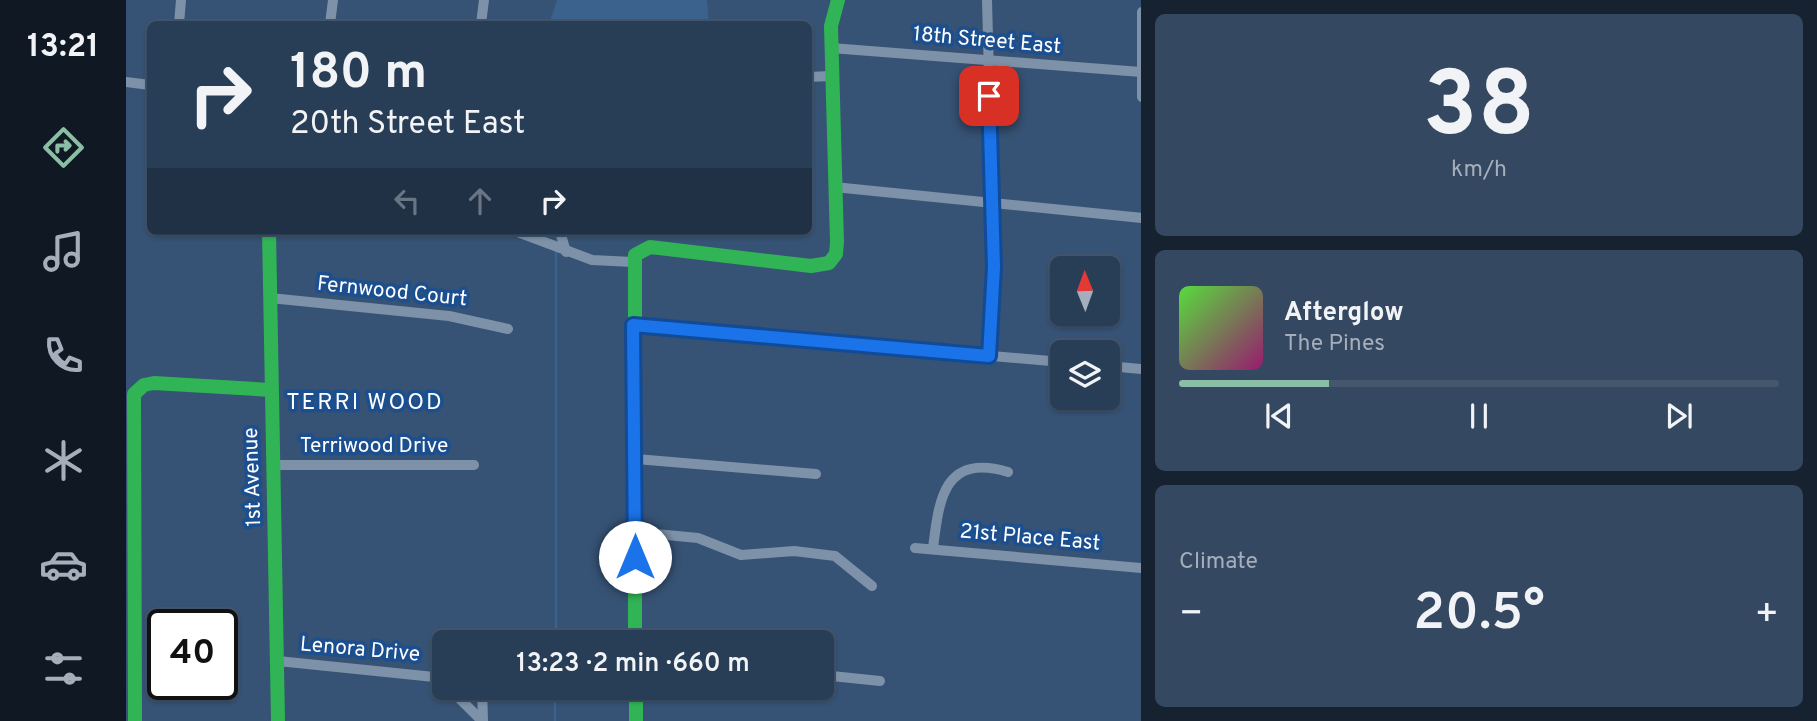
<!DOCTYPE html>
<html lang="en">
<head>
<meta charset="utf-8">
<style>
  :root { --surface:#283e57; --page:#344961; --text:#f1f3f6; --muted:#a5aeba; --line:#44576d; --accent:#8abfa5 }
  body { margin:0; font-family:Overpass,sans-serif; background:var(--page); color:var(--text); height:100vh; display:flex; flex-direction:column; font-size:26px; white-space:nowrap }
  * { box-sizing:border-box; margin:0 }
  p { font-size:23px; color:var(--muted) }
  .icon { flex:none; width:38px; height:38px; fill:none; stroke:currentColor; stroke-width:2; stroke-linecap:round; stroke-linejoin:round }
  .map { position:relative; flex:1; overflow:hidden }
  .drawer { display:flex; flex-direction:column; gap:14px; padding:14px; background:#162230; width:676px }
  .drawer>* { flex:none }
  .hud { position:absolute; left:21px; top:21px; width:665px; height:214px; border-radius:10px; box-shadow:0 2px 5px #0004,0 0 0 2px var(--line); background:#283e57; color:var(--text); overflow:hidden }
  .needle { width:46px; rotate:359deg }
  .fabs { position:absolute; left:924px; top:256px; display:grid; gap:14px }
  .fabs a { display:grid; place-items:center; width:70px; height:70px; border-radius:10px; background:var(--surface); box-shadow:0 2px 5px #0004,0 0 0 2px var(--line); font-size:35px }
  .speed { position:absolute; left:21px; top:609px; display:flex; gap:14px; font-size:35px; font-weight:700; text-align:center }
  .speed>* { display:grid; place-content:center; width:91px; height:91px; border-radius:50%; background:var(--surface); box-shadow:0 2px 5px #0004,0 0 0 2px var(--line); line-height:1 }
  .speed .limit { border:4px solid #111; border-radius:10px; background:#fff; color:#111 }
  .pin { position:absolute; display:grid; place-items:center; width:60px; height:60px; color:#fff; margin:-30px; border-radius:14px; box-shadow:0 4px 10px #0006 }
  .me { position:absolute; width:77px; margin:-38px; rotate:0deg; stroke-linejoin:round; filter:drop-shadow(0 0 5px #0008) }
  .turn { display:flex; align-items:center; gap:24px; height:147px; padding:0 28px; font-size:32px }
  .turn .icon { width:91px; height:91px; stroke-width:2.5 }
  .turn b { display:block; font-size:49px; line-height:60px }
  .lanes { display:flex; align-items:center; height:66px; padding:0 28px; background:#0003; justify-content:center; gap:35px; direction:ltr }
  .lanes .off { opacity:.35 }
  .big { font-size:52px; font-weight:600; line-height:1.1 }
  .drawer .card { flex:1; display:flex; flex-direction:column; justify-content:center; gap:10px; min-width:0; padding:0 24px; border-radius:10px; background:var(--page) }
  .drawer .dial { align-items:center; gap:0 }
  .dial b { font-size:91px; line-height:1 }
  .song { display:flex; align-items:center; gap:21px }
  .cover { width:84px; height:84px; border-radius:10px; background:linear-gradient(135deg,hsl(110 70% 55%),hsl(320 70% 35%)) }
  .played { height:7px; border-radius:4px; background:linear-gradient(90deg,var(--accent) 25%,var(--line) 25%) }
  .keys { display:flex; justify-content:space-around; direction:ltr }
  .heat { display:flex; justify-content:space-between; align-items:center; font-size:38px; direction:ltr }
  .trip { position:absolute; left:306px; top:630px; width:402px; height:70px; border-radius:10px; background:var(--surface); box-shadow:0 2px 5px #0004,0 0 0 2px var(--line); font-weight:600; line-height:70px; text-align:center }
  main { display:flex; flex:1; min-height:0 }
  .menu { display:flex; flex-direction:column; width:126px; justify-content:space-around; align-items:center; background:#101923; color:var(--muted) }
  .menu .icon { width:49px; height:49px }
  .menu .on { color:var(--accent) }
  .menu b { font-size:32px; color:var(--text) }
  .map>svg:first-child { display:block }
  .water { fill:#3b618d }
  .lines { fill:none; stroke-linecap:round; stroke-linejoin:round }
  .stream { stroke:#3b618d; stroke-width:2.5 }
  .street { stroke:#7d92a8; stroke-width:10 }
  .fast { stroke:#30b455; stroke-width:14 }
  .route-casing { stroke:#114b97; stroke-width:18 }
  .route { stroke:#1a73e8; stroke-width:12 }
  .labels { text-anchor:middle; dominant-baseline:central; stroke-width:7; stroke-linejoin:round; paint-order:stroke }
  .street-label { font-size:21px; fill:#fff; stroke:#1b4f8f }
  .neighbourhood-label { font-size:23px; letter-spacing:2px; fill:#fff; stroke:#1b4f8f }
</style>
</head>
<body>
<main>
<nav class="menu">
<b>13:21</b>
<svg class="icon on" aria-label="directions" viewBox="0 0 24 24"><path d="M12 3l9 9-9 9-9-9zM9 14v-3h6M13 9l2 2-2 2"/></svg>
<svg class="icon" aria-label="music" viewBox="0 0 24 24"><path d="M9 18V5l10-2v13"/><circle cx="6" cy="18" r="3"/><circle cx="16" cy="16" r="3"/></svg>
<svg class="icon" aria-label="phone" viewBox="0 0 24 24"><path d="M5 4h4l2 5-3 2q2 4 5 5l2-3 5 2v4C11 20 4 13 5 4z"/></svg>
<svg class="icon" aria-label="climate" viewBox="0 0 24 24"><path d="M12 3v18M4 7l16 10M4 17L20 7"/></svg>
<svg class="icon" aria-label="car" viewBox="0 0 24 24"><path d="M5 17H2v-5l4-1 3-4h7l3 4 3 1v5h-3M9 17h6M6 11h13"/><circle cx="7" cy="17" r="2"/><circle cx="17" cy="17" r="2"/></svg>
<svg class="icon" aria-label="filters" viewBox="0 0 24 24"><path d="M4 7h16M4 17h16"/><circle cx="9" cy="7" r="2"/><circle cx="15" cy="17" r="2"/></svg>
</nav>
<div class="map">
<svg width="1016" height="721" viewBox="0 0 1016 721">
  <rect width="100%" height="100%" fill="#365274"/>
  <path class="water" d="M431,0H581L583,24H423Z"/>
  <g class="lines">
    <g class="stream">
      <path d="M428,231L432,241"/>
      <path d="M430,642V251"/>
      <path d="M429,721V688"/>
    </g>
    <g class="street">
      <path d="M861,0L868,267L863,356"/>
      <path d="M1016,12V97"/>
      <path d="M53,24L55,0"/>
      <path d="M204,24L207,0"/>
      <path d="M355,24L358,0"/>
      <path d="M705,48L1015,72"/>
      <path d="M682,77L705,76"/>
      <path d="M0,82L24,85"/>
      <path d="M708,187L1016,218"/>
      <path d="M389,231L466,260L507,262"/>
      <path d="M434,231L440,252"/>
      <path d="M144,298L323,316L382,329"/>
      <path d="M507,325L936,362"/>
      <path d="M982,366L1016,369"/>
      <path d="M510,459L690,474"/>
      <path d="M149,465H348"/>
      <path d="M509,532L572,538L615,555L668,551L709,556L746,586"/>
      <path d="M789,548L1016,568"/>
      <path d="M807,548C813,499 818,453 882,472"/>
      <path d="M152,661L318,678"/>
      <path d="M696,675L754,681"/>
      <path d="M323,688L356,721"/>
      <path d="M356,688L357,721"/>
    </g>
    <g class="fast">
      <path d="M143,231L152,721"/>
      <path d="M509,642V255L524,247L685,266L703,263L710,254L711,242L705,26L712,0"/>
      <path d="M510,688V721"/>
      <path d="M9,721L8,394L18,385L28,383L145,390"/>
    </g>
  </g>
  <g class="lines">
    <defs>
      <path id="route" d="M509,557L507,325L863,356L868,267L863,96"/>
    </defs>
    <use href="#route" class="route-casing"/>
    <use href="#route" class="route"/>
  </g>
  <g class="labels">
    <g class="street-label">
      <text transform="translate(861 41) rotate(5)">18th Street East</text>
      <text transform="translate(266 292) rotate(6)">Fernwood Court</text>
      <text x="248" y="446">Terriwood Drive</text>
      <text transform="translate(127 477) rotate(-92)">1st Avenue</text>
      <text transform="translate(904 538) rotate(5)">21st Place East</text>
      <text transform="translate(234 650) rotate(5)">Lenora Drive</text>
    </g>
    <g class="neighbourhood-label">
      <text x="239" y="403">TERRI WOOD</text>
    </g>
  </g>
</svg>
<div class="fabs">
<a><svg class="needle" viewBox="-14 -14 28 28"><path d="M0-13l5 13h-10z" fill="#e53935"/><path d="M0 13l5-13h-10z" fill="#a5aeba"/></svg></a>
<a><svg class="icon" aria-label="layers" viewBox="0 0 24 24"><path d="M12 4l9 5-9 5-9-5zM3 14l9 5 9-5"/></svg></a>
</div>
<div class="speed"><div class="limit">40</div></div>
<div class="pin" style="left:863px;top:96px;background:#d93025"><svg class="icon" aria-label="arrive" viewBox="0 0 24 24"><path d="M6 21V4h12l-3 4 3 4H6"/></svg></div>
<svg class="me" style="left:509px;top:557px" viewBox="-20 -20 40 40"><circle r="19" fill="#fff"/><path d="M0-13L10 11 0 6-10 11z" fill="#1a73e8"/></svg>
<div class="trip">13:23 · 2 min · 660 m</div>
<div class="hud">
<div class="turn"><svg class="icon" aria-label="right" viewBox="0 0 24 24"><path d="M7 20v-9h11M14 6l5 5-5 5"/></svg><div><b>180 m</b>20th Street East</div></div>
<div class="lanes"><svg class="icon off" aria-label="left" viewBox="0 0 24 24"><path d="M17 20v-9H6M10 6l-5 5 5 5"/></svg><svg class="icon off" aria-label="ahead" viewBox="0 0 24 24"><path d="M12 20V5M6 11l6-6 6 6"/></svg><svg class="icon" aria-label="right" viewBox="0 0 24 24"><path d="M7 20v-9h11M14 6l5 5-5 5"/></svg></div>
</div>
</div>
<section class="drawer">
<div class="card dial"><b>38</b><p>km/h</p></div>
<div class="card">
<div class="song"><i class="cover"></i><div><b>Afterglow</b><p>The Pines</p></div></div>
<div class="played"></div>
<div class="keys"><svg class="icon" aria-label="previous" viewBox="0 0 24 24"><path d="M18 5L8 12l10 7zM5 5v14"/></svg><svg class="icon" aria-label="pause" viewBox="0 0 24 24"><path d="M8 5v14M16 5v14"/></svg><svg class="icon" aria-label="next" viewBox="0 0 24 24"><path d="M6 5l10 7-10 7zM19 5v14"/></svg></div>
</div>
<div class="card"><p>Climate</p>
<div class="heat"><a>−</a><b class="big">20.5°</b><a>+</a></div>
</div>
</section>
</main>
</body>
</html>
